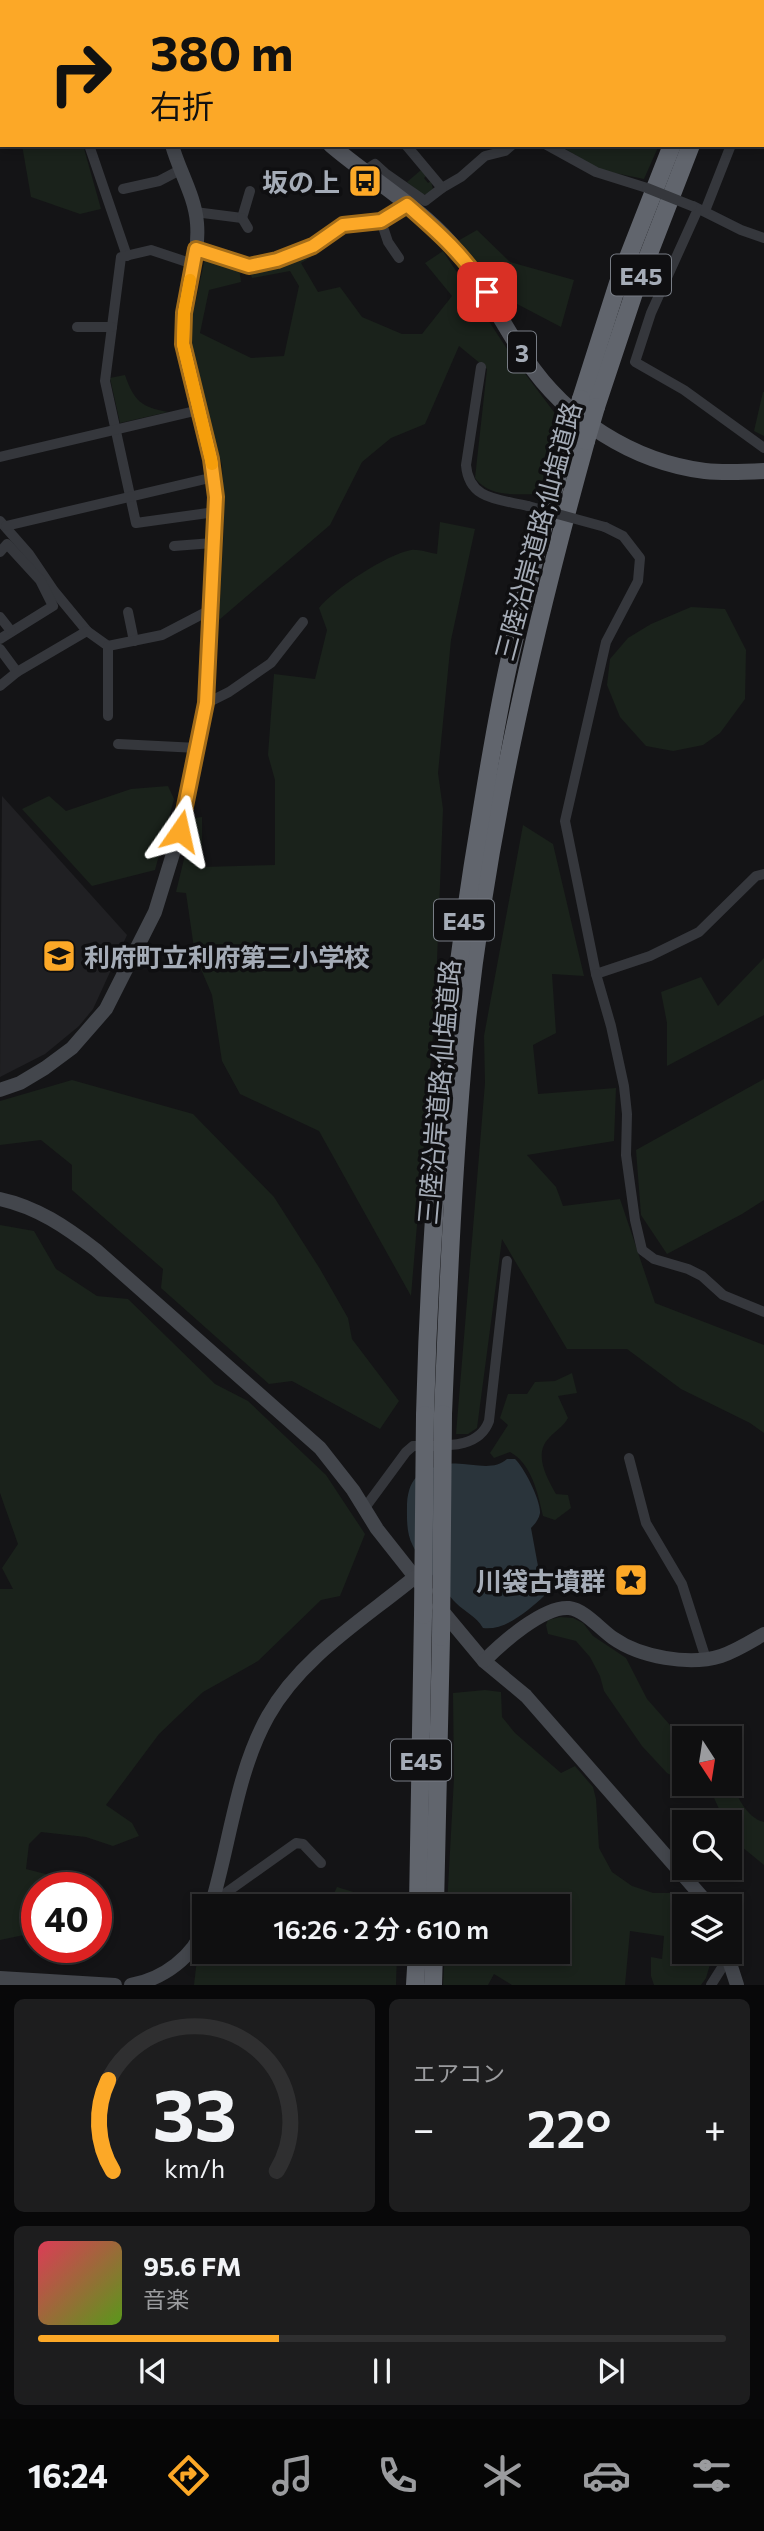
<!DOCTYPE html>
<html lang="ja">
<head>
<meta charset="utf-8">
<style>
  :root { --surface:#0f0f10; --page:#1d1d1e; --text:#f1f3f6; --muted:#9b9c9f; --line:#2f2f30; --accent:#fca827 }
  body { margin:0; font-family:Commissioner,"Noto Sans JP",sans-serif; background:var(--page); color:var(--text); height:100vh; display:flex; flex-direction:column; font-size:26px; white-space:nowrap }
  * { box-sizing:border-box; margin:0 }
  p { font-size:23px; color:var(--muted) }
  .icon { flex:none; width:38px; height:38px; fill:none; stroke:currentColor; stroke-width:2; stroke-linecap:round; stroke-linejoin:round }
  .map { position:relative; height:1985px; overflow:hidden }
  .details { display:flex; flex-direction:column; gap:14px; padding:14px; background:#080809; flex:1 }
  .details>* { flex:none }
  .banner { position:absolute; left:0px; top:0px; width:765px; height:147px; box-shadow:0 4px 10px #0003,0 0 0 2px var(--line); background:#fca827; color:#111; overflow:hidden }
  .needle { width:46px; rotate:168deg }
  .tools { position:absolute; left:672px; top:1726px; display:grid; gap:14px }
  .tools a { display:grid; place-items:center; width:70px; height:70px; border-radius:0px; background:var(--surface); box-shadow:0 4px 10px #0003,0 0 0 2px var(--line); font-size:35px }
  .speed { position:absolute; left:21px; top:1872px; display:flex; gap:14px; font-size:35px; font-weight:700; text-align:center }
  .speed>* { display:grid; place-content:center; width:91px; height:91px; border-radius:50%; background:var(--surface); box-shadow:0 4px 10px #0003,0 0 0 2px var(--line); line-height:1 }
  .speed .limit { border:10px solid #d22; background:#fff; color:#111 }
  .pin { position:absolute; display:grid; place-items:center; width:60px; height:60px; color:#fff; margin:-30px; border-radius:14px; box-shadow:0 4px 10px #0006 }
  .me { position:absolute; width:77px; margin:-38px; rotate:11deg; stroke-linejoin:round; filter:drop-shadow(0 0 5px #0008) }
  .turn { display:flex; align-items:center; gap:24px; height:147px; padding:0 35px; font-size:32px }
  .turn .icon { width:91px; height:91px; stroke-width:2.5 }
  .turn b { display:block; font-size:49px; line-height:60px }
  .big { font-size:52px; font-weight:600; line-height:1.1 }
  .details .widget { flex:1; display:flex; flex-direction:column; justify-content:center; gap:10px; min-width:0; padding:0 24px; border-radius:10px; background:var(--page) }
  .details .dial { align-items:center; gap:0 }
  .dial svg { height:182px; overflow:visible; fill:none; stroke:var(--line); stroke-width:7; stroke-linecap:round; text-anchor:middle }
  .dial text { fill:var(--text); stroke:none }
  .song { display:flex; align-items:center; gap:21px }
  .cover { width:84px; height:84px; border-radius:10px; background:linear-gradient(135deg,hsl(350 70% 55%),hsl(90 70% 35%)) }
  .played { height:7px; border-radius:4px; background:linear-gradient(90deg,var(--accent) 35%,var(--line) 35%) }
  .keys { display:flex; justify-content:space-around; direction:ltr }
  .heat { display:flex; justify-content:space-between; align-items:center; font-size:38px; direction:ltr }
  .details .tiles { flex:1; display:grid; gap:14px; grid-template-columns:1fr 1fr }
  .widget:last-child { grid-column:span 2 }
  .trip { position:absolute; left:192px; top:1894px; width:378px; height:70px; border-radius:0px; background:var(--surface); box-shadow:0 4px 10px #0003,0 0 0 2px var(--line); font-weight:600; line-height:70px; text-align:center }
  .menu { display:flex; height:112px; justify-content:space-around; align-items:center; background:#060606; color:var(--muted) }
  .menu .icon { width:49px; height:49px }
  .menu .on { color:var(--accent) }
  .menu b { font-size:32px; color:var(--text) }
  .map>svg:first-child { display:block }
  .built { fill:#202023 }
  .green { fill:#1a221b }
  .water { fill:#2a343b }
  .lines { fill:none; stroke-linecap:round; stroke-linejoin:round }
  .street { stroke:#35373c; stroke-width:10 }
  .secondary { stroke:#43464c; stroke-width:14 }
  .primary { stroke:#51545b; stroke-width:16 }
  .highway { stroke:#61656d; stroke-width:18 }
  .street-bridge { stroke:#35373c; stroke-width:10 }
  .highway-bridge { stroke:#61656d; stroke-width:18 }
  .route-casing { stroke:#a46d19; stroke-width:18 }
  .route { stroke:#fca827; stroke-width:12 }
  .slow { stroke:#f59e0b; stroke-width:12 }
  .labels { text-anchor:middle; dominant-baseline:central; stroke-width:7; stroke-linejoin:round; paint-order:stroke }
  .shield { fill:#0f0f11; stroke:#787d85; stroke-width:2 }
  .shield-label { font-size:24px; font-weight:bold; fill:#a5acb7 }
  .poi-label { font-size:26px; font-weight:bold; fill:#a5acb7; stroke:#0f0f11; text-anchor:end }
  .street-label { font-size:26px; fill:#a5acb7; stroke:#0f0f11 }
</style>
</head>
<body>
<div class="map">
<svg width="764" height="1985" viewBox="0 0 764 1985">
  <rect width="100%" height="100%" fill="#141416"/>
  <path class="built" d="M2,796L127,935L93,1009L79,1026L45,1054L0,1077Z"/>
  <g class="green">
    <path d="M22,145H83L101,209L80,214L31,197Z"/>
    <path d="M559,145H659L644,179L600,170Z"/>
    <path d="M421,170L426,176L424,178L428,183L431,181L433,189L428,194H422L407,182Z"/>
    <path d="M477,230L510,262L574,280L561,327L494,292L483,273L456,242Z"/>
    <path d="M443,251L511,355L563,424L539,494C516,494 490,498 475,478L487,369L459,346L425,424L391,438L362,462L330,525L219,620L224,524L222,465L202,396L188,337L205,258L239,268L241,282L209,290L200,333L251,358L284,356L299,286L290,271L252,278L249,269L309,252L311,257L301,263L318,292L340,287L362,317L402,334H422L452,296L425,263Z"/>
    <path d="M125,375C134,401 141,407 168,412L120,423L110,378Z"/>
    <path d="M763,392H764V436L754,431Z"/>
    <path d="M440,522L475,529L451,640L438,773L443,809L435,1011L411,1296L319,1131L240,1094L222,1061L212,995L195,955L186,893L176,892L194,818L202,817V867L275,865V780L268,755L274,674L315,679L327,630L319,608C335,588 386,555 411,550C418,549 430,553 437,554Z"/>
    <path d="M691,607L725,609L746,650L745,699L720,733L703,745L673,751L646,746L620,717L607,685L610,659L628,638L651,624Z"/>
    <path d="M168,786L174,799L155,870L92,886L22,809L49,796L66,811L131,789Z"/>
    <path d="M523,825L553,844L584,976L552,974L556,1033L533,1045L538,1094L616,1088L614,1141L527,1155L556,1187L563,1206L620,1199L655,1303L764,1345V1433L750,1423L681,1389L627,1349H567L502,1239L477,1428L468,1434H456L485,1083L484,1036Z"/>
    <path d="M764,958V1015L667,1066V1023L661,992L701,977L718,1006Z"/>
    <path d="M764,1079V1200L742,1214L667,1254L641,1215L636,1150Z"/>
    <path d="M72,1080L193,1114L274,1197L320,1269L348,1318L352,1339L399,1401L380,1429L292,1381L269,1384L161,1288L163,1269L72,1190V1165L41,1140L0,1145V1101Z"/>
    <path d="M0,1225L34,1231L56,1269L97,1296L128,1299L215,1384L248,1401L326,1475L365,1534L340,1596L321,1600L258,1661L203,1692L159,1734L106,1805L132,1823L139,1836L113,1846L86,1837L41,1832L29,1844L26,1869L73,1881L71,1888H37V1926L24,1935L0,1940V1589H13L2,1568L18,1544L0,1493Z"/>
    <path d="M572,1373L577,1393L558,1396L568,1418C563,1427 555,1431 549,1438C533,1454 547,1478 556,1494L568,1495L571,1508L555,1520L543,1516C538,1494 532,1464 510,1452L494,1458L490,1453L508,1425L500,1418L508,1394H527L535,1382L555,1381Z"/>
    <path d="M560,1617L573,1618L583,1623L593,1636L626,1658L647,1699L684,1741V1782L667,1773L642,1746L604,1691L600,1676L590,1657L576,1641L548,1634L546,1625L548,1620Z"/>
    <path d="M485,1690L501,1692L502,1717L515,1733L561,1773L575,1766L593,1787L596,1799L599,1848L612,1872L632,1886L653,1893H679L692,1904L693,1906H684V1951H714L706,1978L701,1985H654L651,1976V1957L662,1959L664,1936L630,1931L625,1985H512L494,1974L488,1985H443L445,1951H558V1906H447L454,1778L453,1693Z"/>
    <path d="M730,1777C735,1793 746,1818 764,1822V1865L730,1837V1822H725L710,1789L686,1783H730Z"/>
    <path d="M337,1887L399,1906H328Z"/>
    <path d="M210,1951H397L396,1985H194L197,1959Z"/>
  </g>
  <path class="water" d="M507,1459H515C524,1467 541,1501 540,1513C539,1519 535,1524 531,1528L538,1566H543L546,1588L544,1596C529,1610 505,1631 483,1628C476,1616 465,1612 456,1603C444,1590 420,1561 413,1546C406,1533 407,1518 407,1504C409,1475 422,1469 449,1464C467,1461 492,1473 507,1459Z"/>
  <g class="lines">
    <g class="street">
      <path d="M277,0L278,2"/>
      <path d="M343,0L344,2"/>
      <path d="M593,0L597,2"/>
      <path d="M184,2L189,0"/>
      <path d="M309,2L312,0"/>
      <path d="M482,2L483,0"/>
      <path d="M548,2L549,0"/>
      <path d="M624,2L626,0"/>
      <path d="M0,11H2"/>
      <path d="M0,63L2,62"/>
      <path d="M763,75L764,73"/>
      <path d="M0,98L2,97"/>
      <path d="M89,145L127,256"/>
      <path d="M406,145L442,188L461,177L485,156L505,151L512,145"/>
      <path d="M547,145L596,172L647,188"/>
      <path d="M363,172L375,164L385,173L425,201L442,188"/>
      <path d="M123,189L159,181L180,170"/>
      <path d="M693,206L741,230L764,238"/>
      <path d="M698,209L651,313L635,362L684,390L764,448"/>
      <path d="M705,211L731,145"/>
      <path d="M195,212L242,218L250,191"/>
      <path d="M242,218L248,228"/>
      <path d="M381,221L388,242L399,258"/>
      <path d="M196,249L249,266L277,260L313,246L343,225L381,221L407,205"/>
      <path d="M193,264L151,250L121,257L105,381L136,523L215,512"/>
      <path d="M77,327H112"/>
      <path d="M481,367L466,465C469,501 500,499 528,506"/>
      <path d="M0,457L199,410"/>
      <path d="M0,521L29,554L54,591L87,631"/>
      <path d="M6,526L214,477"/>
      <path d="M605,527L623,536L640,558L638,581L606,642L565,821L596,974L650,956L699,932L756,876L764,874"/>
      <path d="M174,546L213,543"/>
      <path d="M0,552L7,544L40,580L53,606L0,639"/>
      <path d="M128,612L134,641"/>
      <path d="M0,617L11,631"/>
      <path d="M0,649L17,672"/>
      <path d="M0,686L17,672L87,631L108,646"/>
      <path d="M207,703L229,692L271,663L303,622"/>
      <path d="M108,716V646L162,635L210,610"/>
      <path d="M118,744L198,748"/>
      <path d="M596,974L611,1026L624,1086L627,1114L626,1155L635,1220L642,1250L654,1259L688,1269L702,1276L723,1295L764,1312"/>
      <path d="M629,1458L646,1523L682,1584L706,1659"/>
      <path d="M364,1509L406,1452L413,1446C440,1445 478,1451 489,1421L507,1261"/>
      <path d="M213,1902L296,1843L303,1844L321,1863"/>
      <path d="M711,1985L728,1958"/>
    </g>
    <g class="secondary">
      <path d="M0,1090L20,1083L45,1068L72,1048L106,1009L155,912L180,831L207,703L216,497L211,459L183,344L182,331C185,295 200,258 197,223C195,196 179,171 172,145"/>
      <path d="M0,1199C37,1207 66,1227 96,1250L320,1448L353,1490L377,1529L426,1591"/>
      <path d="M439,1607L484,1661L526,1696L710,1906"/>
      <path d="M484,1661C502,1643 543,1606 569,1608C585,1610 600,1629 613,1638C640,1657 689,1666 721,1656C736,1651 750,1642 764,1634"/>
      <path d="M211,1906C230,1844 236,1773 268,1716C301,1657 364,1619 415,1577"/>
      <path d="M726,1951L737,1985"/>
      <path d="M0,1978L115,1985"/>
      <path d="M131,1985C163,1979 194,1957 205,1925"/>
    </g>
    <g class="primary">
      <path d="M155,0L158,2"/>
      <path d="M331,145C367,176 420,208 450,243C481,279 500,320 526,359C566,419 633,462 705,471C724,473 745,472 764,471"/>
    </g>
    <g class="highway">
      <path d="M733,2L734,0"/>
      <path d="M752,2L753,0"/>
      <path d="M581,399L618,283L672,145"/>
      <path d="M596,407L636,287L691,145"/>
      <path d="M443,1414C448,1293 453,1171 464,1049C484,843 531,640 586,441"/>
      <path d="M425,1415C430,1214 447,1014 481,815C490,760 499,703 512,649C529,576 549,505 570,434"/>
      <path d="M418,1906L423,1615"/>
      <path d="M435,1906L441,1637"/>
      <path d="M415,1985L417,1951"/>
      <path d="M433,1985L434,1951"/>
    </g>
    <g class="street-bridge">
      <path d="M647,188L692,206"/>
      <path d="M528,506L605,527"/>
    </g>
    <g class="highway-bridge">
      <path d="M570,434L581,399"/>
      <path d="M586,441L596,407"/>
      <path d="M423,1615L425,1415"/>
      <path d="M441,1637L443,1414"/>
    </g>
  </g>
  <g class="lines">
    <defs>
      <path id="route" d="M180,831L206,703L216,497L211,459L183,344L184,313L196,249L249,266L277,260L313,246L343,225L381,221L407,205C438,232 466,257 487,292"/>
    </defs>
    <use href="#route" class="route-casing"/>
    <use href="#route" class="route"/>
    <path class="slow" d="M190,280L184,313L183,344L212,464"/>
  </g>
  <defs>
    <symbol id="bus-square" viewBox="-11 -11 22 22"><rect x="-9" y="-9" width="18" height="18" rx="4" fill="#fca827" stroke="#0f0f11"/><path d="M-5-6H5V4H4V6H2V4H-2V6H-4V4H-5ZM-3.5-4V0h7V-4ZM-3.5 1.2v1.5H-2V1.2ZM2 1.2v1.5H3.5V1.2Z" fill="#111"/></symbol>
    <symbol id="school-square" viewBox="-11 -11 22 22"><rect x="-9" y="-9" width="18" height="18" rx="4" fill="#fca827" stroke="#0f0f11"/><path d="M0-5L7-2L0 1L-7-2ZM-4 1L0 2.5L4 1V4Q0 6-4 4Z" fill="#111"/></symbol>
    <symbol id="sight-square" viewBox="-11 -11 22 22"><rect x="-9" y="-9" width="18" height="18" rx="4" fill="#fca827" stroke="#0f0f11"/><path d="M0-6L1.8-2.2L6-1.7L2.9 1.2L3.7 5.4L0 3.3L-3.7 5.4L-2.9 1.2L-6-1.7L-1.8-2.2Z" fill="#111"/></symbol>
  </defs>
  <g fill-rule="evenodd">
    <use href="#bus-square" x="346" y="162" width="38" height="38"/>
    <use href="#school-square" x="40" y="937" width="38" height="38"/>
    <use href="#sight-square" x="612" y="1561" width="38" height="38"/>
  </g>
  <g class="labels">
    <g class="shield">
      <rect x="611" y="254.5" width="60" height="41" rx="5"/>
      <rect x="508" y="331.5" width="28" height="41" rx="5"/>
      <rect x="434" y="899.5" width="60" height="41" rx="5"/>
      <rect x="391" y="1739.5" width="60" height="41" rx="5"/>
    </g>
    <g class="shield-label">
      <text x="641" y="275">E45</text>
      <text x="522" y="352">3</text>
      <text x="464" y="920">E45</text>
      <text x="421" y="1760">E45</text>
    </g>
    <g class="poi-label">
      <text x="340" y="181">坂の上</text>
      <text x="84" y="956" text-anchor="start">利府町立利府第三小学校</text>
      <text x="606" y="1580">川袋古墳群</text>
    </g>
    <g class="street-label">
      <text transform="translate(537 531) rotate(-75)">三陸沿岸道路;仙塩道路</text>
      <text transform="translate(438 1092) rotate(-85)">三陸沿岸道路;仙塩道路</text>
    </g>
  </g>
</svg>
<div class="tools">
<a><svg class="needle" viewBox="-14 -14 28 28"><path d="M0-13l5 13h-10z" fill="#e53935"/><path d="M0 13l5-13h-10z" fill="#9b9c9f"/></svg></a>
<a><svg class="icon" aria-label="search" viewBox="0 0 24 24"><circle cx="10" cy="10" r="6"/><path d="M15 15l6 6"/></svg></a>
<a><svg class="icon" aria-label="layers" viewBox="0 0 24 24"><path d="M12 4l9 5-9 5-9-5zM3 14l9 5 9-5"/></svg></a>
</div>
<div class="speed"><div class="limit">40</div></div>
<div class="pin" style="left:487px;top:292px;background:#d93025"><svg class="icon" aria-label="arrive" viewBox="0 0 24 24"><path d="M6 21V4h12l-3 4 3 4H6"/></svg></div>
<svg class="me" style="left:180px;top:831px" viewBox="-20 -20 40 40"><path d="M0-17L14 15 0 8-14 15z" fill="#fca827" stroke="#fff" stroke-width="4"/></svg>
<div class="trip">16:26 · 2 分 · 610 m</div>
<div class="banner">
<div class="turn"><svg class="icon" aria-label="right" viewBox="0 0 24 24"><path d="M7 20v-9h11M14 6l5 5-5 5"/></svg><div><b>380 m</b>右折</div></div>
</div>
</div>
<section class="details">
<div class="tiles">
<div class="widget dial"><svg viewBox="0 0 100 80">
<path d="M14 69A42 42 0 1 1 86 69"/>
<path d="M14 69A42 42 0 0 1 12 29" stroke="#fca827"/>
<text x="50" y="56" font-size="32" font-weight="700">33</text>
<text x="50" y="72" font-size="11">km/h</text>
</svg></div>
<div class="widget"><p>エアコン</p>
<div class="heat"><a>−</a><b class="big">22°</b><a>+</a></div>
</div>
<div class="widget">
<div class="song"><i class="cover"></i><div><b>95.6 FM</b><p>音楽</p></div></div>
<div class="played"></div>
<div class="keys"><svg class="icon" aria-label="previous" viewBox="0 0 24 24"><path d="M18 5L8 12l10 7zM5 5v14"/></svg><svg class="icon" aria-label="pause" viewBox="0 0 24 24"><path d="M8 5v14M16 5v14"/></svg><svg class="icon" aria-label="next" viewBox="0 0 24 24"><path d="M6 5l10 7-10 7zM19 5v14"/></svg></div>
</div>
</div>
</section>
<nav class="menu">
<b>16:24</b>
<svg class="icon on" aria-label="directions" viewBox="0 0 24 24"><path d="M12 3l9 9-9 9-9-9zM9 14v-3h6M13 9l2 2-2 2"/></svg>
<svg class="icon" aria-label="music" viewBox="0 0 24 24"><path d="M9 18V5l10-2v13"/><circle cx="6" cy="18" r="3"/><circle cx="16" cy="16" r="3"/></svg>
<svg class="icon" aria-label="phone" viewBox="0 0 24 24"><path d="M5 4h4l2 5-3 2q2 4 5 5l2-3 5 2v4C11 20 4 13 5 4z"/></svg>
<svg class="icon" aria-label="climate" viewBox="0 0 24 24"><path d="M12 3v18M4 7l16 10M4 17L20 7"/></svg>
<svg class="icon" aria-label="car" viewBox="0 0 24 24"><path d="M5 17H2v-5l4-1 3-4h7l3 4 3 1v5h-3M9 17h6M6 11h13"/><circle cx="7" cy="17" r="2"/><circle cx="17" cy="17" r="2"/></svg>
<svg class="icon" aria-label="filters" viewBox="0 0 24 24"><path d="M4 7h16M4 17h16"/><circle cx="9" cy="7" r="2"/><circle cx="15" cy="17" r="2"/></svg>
</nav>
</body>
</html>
